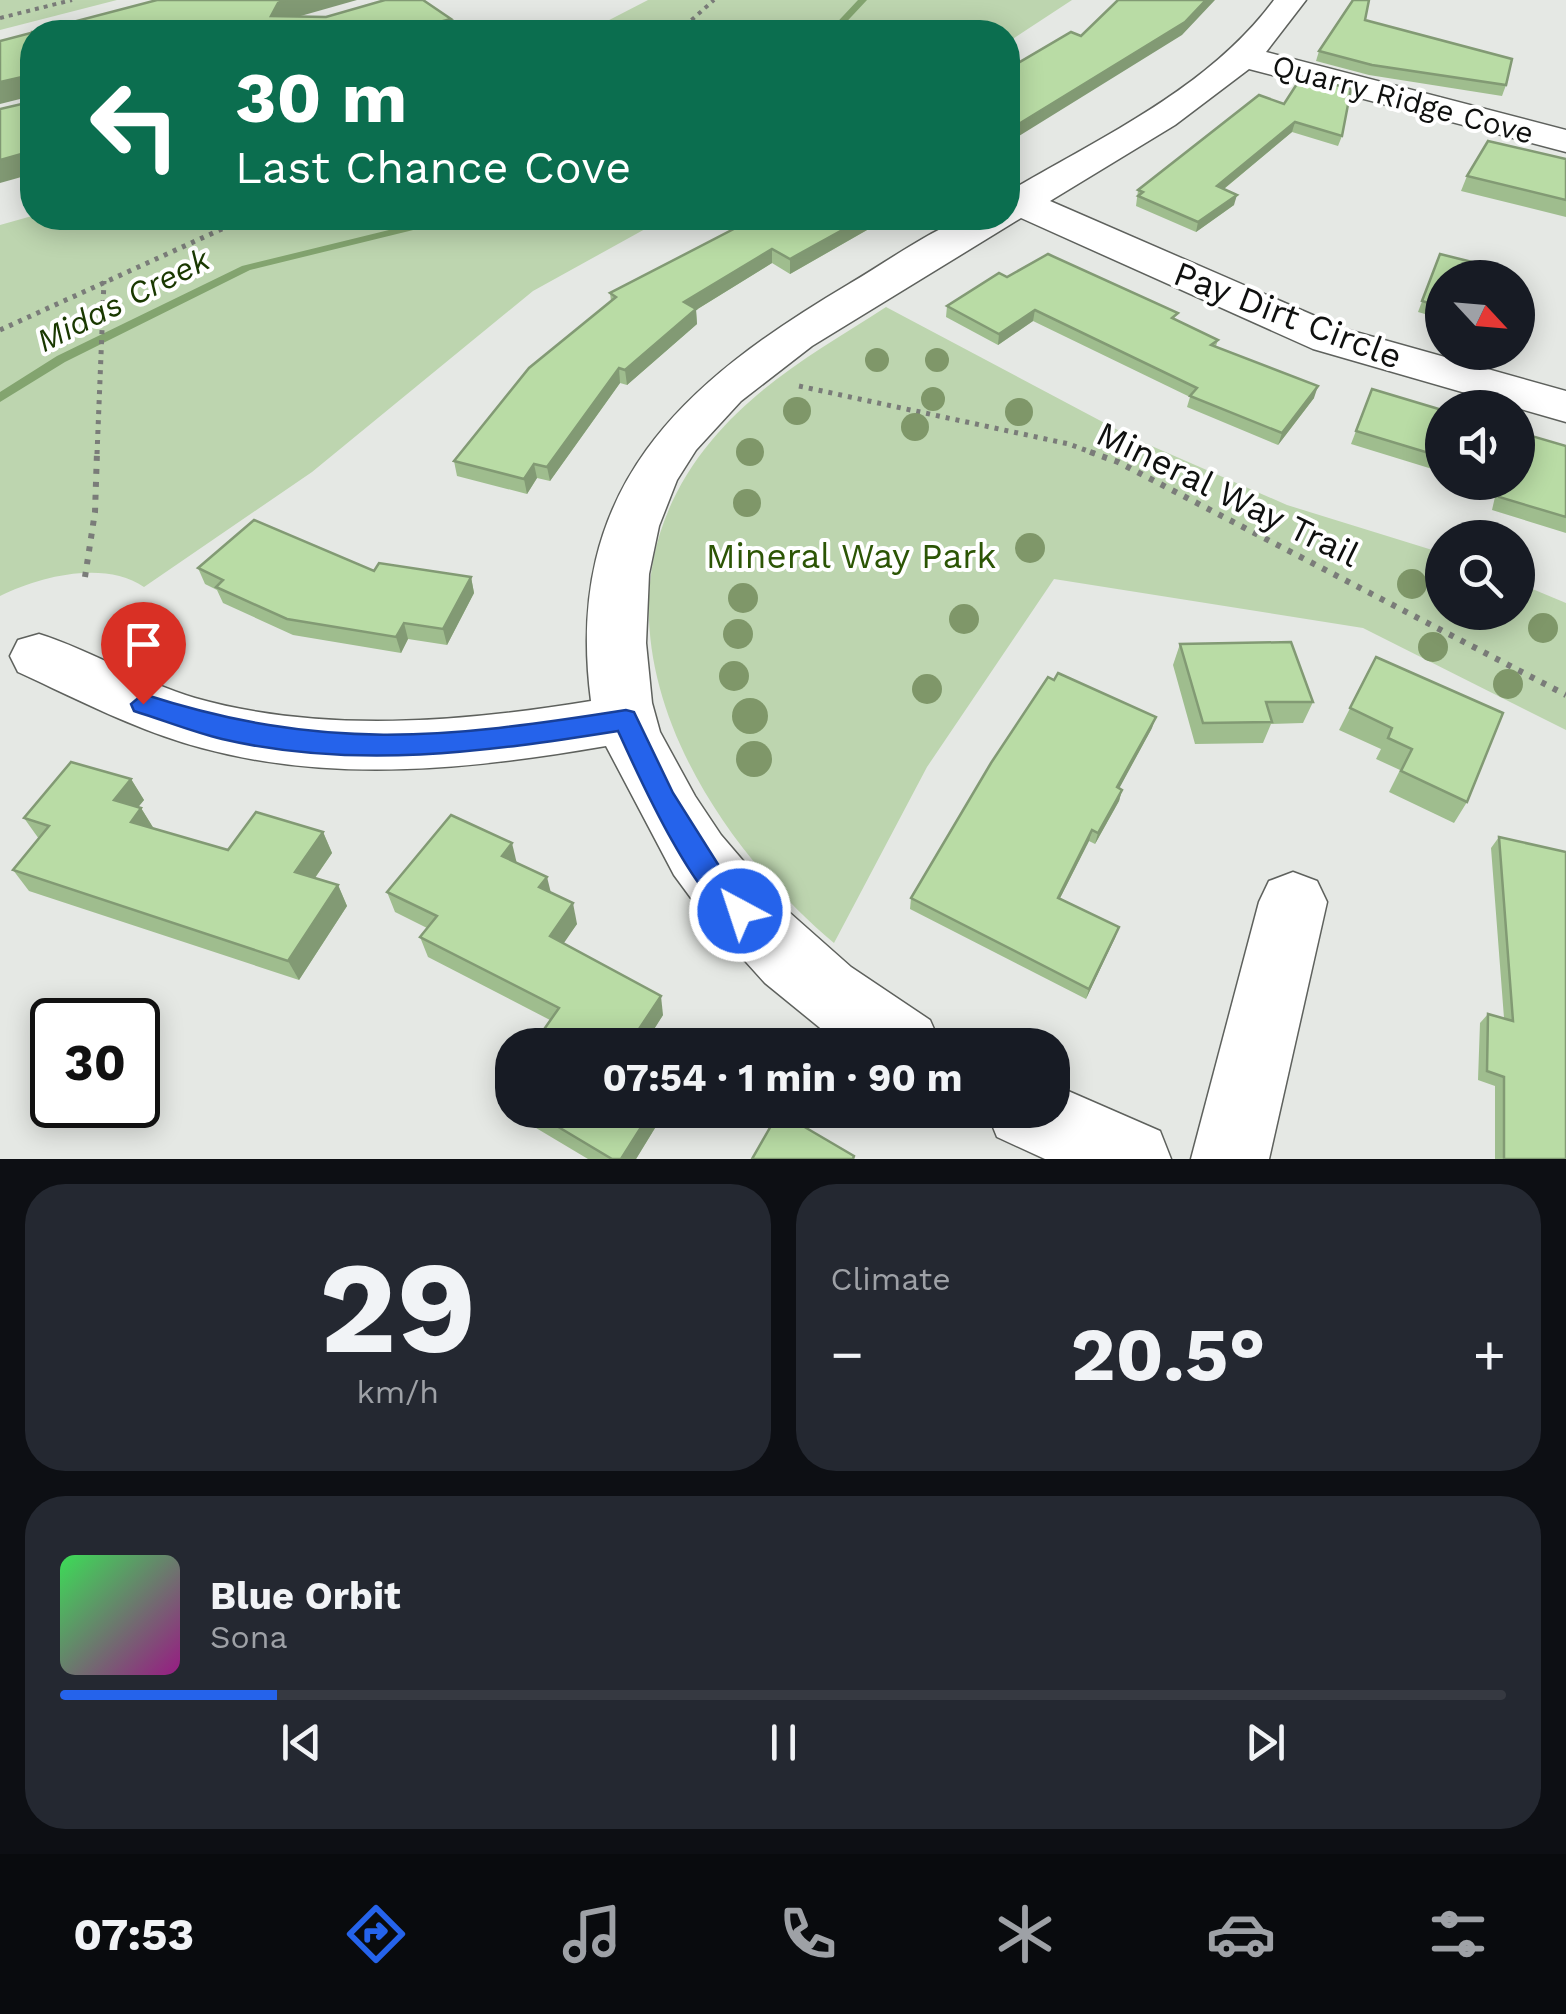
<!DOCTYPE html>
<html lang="en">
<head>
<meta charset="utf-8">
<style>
  :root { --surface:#171b24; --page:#242831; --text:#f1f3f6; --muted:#9ea1a6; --line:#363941; --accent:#2563eb }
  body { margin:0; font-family:"Work Sans",sans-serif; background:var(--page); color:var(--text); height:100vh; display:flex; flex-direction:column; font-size:38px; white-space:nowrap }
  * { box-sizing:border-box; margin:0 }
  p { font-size:32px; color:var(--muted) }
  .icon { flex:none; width:55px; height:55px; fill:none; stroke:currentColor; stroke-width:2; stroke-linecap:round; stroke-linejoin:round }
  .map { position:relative; height:1159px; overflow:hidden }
  .side { display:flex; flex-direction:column; gap:25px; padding:25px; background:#0d0f14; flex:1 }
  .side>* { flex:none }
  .hud { position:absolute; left:20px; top:20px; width:1000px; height:210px; border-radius:40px; box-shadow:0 5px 25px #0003; background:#0b6e4f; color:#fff; overflow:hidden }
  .needle { width:65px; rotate:116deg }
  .fabs { position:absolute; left:1425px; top:260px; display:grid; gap:20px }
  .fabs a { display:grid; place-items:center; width:110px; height:110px; border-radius:50%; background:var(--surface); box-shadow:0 5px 25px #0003; font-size:50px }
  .speed { position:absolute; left:30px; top:998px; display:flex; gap:20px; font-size:50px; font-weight:700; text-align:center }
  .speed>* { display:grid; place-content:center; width:130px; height:130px; border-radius:50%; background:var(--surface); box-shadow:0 5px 25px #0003; line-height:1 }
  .speed .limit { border:5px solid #111; border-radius:15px; background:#fff; color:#111 }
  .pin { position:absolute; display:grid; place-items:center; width:85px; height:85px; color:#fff; margin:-102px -42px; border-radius:50% 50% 50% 0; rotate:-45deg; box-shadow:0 0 10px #0007 }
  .pin .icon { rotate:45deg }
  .me { position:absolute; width:110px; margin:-55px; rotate:320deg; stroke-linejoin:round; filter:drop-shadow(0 0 8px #0008) }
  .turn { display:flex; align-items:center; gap:35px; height:210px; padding:0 50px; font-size:45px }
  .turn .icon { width:130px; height:130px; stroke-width:2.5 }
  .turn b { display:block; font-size:70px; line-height:85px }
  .big { font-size:75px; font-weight:700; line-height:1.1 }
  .side .widget { flex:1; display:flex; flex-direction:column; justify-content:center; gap:15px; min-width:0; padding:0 35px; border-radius:40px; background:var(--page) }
  .side .dial { align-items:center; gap:0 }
  .dial b { font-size:130px; line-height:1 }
  .song { display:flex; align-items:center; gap:30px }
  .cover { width:120px; height:120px; border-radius:15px; background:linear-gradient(135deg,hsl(130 70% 55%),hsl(310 70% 35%)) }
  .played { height:10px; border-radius:5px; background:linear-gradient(90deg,var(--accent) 15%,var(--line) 15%) }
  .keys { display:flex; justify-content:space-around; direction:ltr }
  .heat { display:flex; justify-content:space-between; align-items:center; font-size:55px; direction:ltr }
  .side .tiles { flex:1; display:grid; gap:25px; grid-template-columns:1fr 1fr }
  .widget:last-child { grid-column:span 2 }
  .trip { position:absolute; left:495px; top:1028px; width:575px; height:100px; border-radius:40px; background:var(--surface); box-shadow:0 5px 25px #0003; font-weight:700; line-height:100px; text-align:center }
  .tabs { display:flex; height:160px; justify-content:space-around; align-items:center; background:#090b0e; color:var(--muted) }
  .tabs .icon { width:70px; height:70px }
  .tabs .active { color:var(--accent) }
  .tabs b { font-size:45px; color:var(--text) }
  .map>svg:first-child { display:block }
  .green { fill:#bdd5af }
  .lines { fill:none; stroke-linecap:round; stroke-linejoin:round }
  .stream { fill:#83a46f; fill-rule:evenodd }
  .street-casing { stroke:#5e615d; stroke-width:3 }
  .path-far2 { stroke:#7a7c79; stroke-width:4; stroke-dasharray:4 5; stroke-linecap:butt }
  .path-far1 { stroke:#7a7c79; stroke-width:5; stroke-dasharray:4 6; stroke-linecap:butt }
  .path { stroke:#7a7c79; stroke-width:6; stroke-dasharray:5 8; stroke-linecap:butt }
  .street { fill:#fff; fill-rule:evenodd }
  .tree { fill:#7f9769 }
  .wall { fill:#9fbd8e }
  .shaded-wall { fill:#829a74 }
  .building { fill:#b9dca5; stroke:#829a74; stroke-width:2.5 }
  .route { fill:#2563eb; stroke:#184099; stroke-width:2.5 }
  .labels { text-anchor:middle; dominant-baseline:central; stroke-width:8; stroke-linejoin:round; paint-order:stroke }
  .far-street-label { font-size:30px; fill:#0f100f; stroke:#fff }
  .far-water-label { font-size:32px; font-style:italic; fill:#193800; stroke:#fff }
  .street-label { font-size:35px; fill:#0f100f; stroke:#fff }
  .park-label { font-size:35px; fill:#2c5505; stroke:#fff }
</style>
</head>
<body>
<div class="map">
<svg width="1566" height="1159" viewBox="0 0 1566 1159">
  <rect width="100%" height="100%" fill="#e5e8e4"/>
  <g class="green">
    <path d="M0,0H117L0,30Z"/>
    <path d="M648,0H1072L1008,42V32H586Z"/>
    <path d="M32,216V218H665L533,291L312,472L144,587C105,560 40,576 0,596V225Z"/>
    <path d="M886,307L1131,437L1287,505L1442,553V612H1518V583L1566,603V730L1363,628L1054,579L927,767L834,943C692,823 570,609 712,440C760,382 824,347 886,307Z"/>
  </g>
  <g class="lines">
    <g class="stream">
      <path d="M858,0H867L837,32H828Z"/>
      <path d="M438,218H456L454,220L250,270L65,362L0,402V392L57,356L242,266Z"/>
    </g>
    <defs>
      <g id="street">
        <path d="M1274,0H1306L1266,52L1566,130V152L1249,69L1175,125L1050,201L1345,329L1566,391V422L1313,349L1021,218L812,346L741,401L696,450L677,480L659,526L649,574L646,643L652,703L660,732L695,796L721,835L781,905L851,967L930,1020L941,1045H841L765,983L702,913L674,875L606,746C474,769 334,784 202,748C138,731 79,700 18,672L10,656L18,640L39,634C93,651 141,682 195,698C322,734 463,722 591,701C563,487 682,383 849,284C885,263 923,235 962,219C974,214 994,218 1008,218V192C1101,137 1208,89 1274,0Z"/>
        <path d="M1293,872L1317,881L1327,902L1269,1159H1191L1259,902L1269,881Z"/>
        <path d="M1052,1084L1160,1131L1171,1159H1045L997,1137L986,1110H1052Z"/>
      </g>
    </defs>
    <use href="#street" class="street-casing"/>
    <g class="path-far2">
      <path d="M0,18L72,0"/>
      <path d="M678,32L714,0"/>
    </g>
    <g class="path-far1">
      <path d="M0,330L246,218"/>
      <path d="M799,386L1069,444L1096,454"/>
      <path d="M97,454L104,281"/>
    </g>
    <g class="path">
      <path d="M1090,452L1118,462L1566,695"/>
      <path d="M85,577L95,512L97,452"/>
    </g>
    <use href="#street" class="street"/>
  </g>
  <g class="tree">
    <circle cx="877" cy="360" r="12"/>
    <circle cx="937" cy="360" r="12"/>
    <circle cx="933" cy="399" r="12"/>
    <circle cx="797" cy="411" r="14"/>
    <circle cx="1019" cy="412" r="14"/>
    <circle cx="915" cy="427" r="14"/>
    <circle cx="750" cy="452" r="14"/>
    <circle cx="747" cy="503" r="14"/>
    <circle cx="1030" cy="548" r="15"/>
    <circle cx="1412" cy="584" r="15"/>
    <circle cx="743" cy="598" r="15"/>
    <circle cx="964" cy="619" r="15"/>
    <circle cx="1543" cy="628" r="15"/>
    <circle cx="738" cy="634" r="15"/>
    <circle cx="1433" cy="647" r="15"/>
    <circle cx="734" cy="676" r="15"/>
    <circle cx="1508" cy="684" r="15"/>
    <circle cx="927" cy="689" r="15"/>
    <circle cx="750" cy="716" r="18"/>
    <circle cx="754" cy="759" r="18"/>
  </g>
  <g class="wall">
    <path d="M1365,20L1506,85L1502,96L1369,75L1316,61L1319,51Z"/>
    <path d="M1259,95L1342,136L1338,146L1292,132L1224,189L1234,205L1196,232L1136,206L1138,190Z"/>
    <path d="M1566,159V217L1461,191L1467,176Z"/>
    <path d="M755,218H888L790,274L772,263L696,310L697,324L627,385L620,383L550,481L537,478L527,494L457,476L454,461L611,301L610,293Z"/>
    <path d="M1440,254L1442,278V319L1418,312Z"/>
    <path d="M1007,277L1176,320L1218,340L1216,346L1314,398L1278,445L1187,407L1190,397L1033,321L998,345L946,317L947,306Z"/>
    <path d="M1372,389L1442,410V472L1351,444Z"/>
    <path d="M1566,469V533L1492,510L1497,488L1478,482H1518Z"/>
    <path d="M198,568L374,571L471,577L474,593L447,645L408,639L401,653L293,635L223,603L217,590L205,584Z"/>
    <path d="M1180,644L1313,702L1303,723L1271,724L1263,743L1195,744L1173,665Z"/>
    <path d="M1376,657L1467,802L1454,823L1389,792L1400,770L1376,759L1381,749L1339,730Z"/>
    <path d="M1152,728L1119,788L1122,790L1119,801L1095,844L1089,841L1060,898L1119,927L1086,999L910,909L911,898Z"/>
    <path d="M131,779L144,800L138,807L141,808L154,829L228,850L323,832L332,853L315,878L338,885L347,906L299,980L29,891L13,870L39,839L24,818Z"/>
    <path d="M1499,837L1566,1159H1495V1086L1478,1080L1480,1023L1488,1014L1504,1018L1491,848Z"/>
    <path d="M517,863L551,893L577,924L563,943L663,1015L644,1045H533L550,1020L428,957L420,937L427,928L395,912L387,892Z"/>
    <path d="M512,1073V1110H666L636,1159H588L506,1110L499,1091Z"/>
  </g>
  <g class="shaded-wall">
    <path d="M287,0H357L283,21L271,16L278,3Z"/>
    <path d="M1206,0H1215L1182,35L1019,136L1018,143L1008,149V136L1014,127Z"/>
    <path d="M451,19L453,32H401Z"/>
    <path d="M26,76L32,96L0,104V82Z"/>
    <path d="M1295,122L1292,132L1214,197L1217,186Z"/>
    <path d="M32,151V174L0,183V160Z"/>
    <path d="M1237,195L1234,205L1196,232L1198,222Z"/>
    <path d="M864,218H888L790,274V259Z"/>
    <path d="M772,249V263L696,310L697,324L627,385L625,370L684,302Z"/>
    <path d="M1035,310L1033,321L998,345L999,334Z"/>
    <path d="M619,368L620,383L550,481L547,467Z"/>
    <path d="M1318,386L1314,398L1278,445L1282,433Z"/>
    <path d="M534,464L537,478L527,494L524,479Z"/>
    <path d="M471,577L474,593L447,645L443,629Z"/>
    <path d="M404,623L408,639L401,653L396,637Z"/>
    <path d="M1156,717L1152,728L1114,798L1117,787Z"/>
    <path d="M131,779L144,800L127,821L114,800Z"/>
    <path d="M1122,790L1119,801L1095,844L1098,833Z"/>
    <path d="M141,808L154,829L131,822Z"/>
    <path d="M1092,830L1089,841L1055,908L1058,898Z"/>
    <path d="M323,832L332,853L305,892L295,872Z"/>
    <path d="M512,843L517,864L502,856Z"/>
    <path d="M547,877L552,897L539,887Z"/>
    <path d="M338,885L347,906L299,980L288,961Z"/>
    <path d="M573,903L577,924L555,956L550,936Z"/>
    <path d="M1119,927L1115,938L1086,999L1089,989Z"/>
    <path d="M661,996L663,1015L644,1045H629Z"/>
    <path d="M652,1110H666L636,1159H621Z"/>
  </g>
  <g class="building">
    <path d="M157,0H287L278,3L271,16L326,17L385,0H423L451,19L401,32H32V151L0,160V109L26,103V76L0,82V41Z"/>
    <path d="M1118,0H1206L1185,22L1014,127L1020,130L1008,136V69L1071,32L1081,36Z"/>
    <path d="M1353,0H1369L1365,20L1512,59L1506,85L1372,65L1319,51Z"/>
    <path d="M1302,76L1351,89L1342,136L1295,122L1217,186L1237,195L1198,222L1138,196L1143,192L1138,190L1259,95L1284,104Z"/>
    <path d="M1488,141L1566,159V200L1467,176Z"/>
    <path d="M755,218H864L790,259L772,249L684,302L696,309L625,370L619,368L547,467L534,464L524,479L454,461L529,368L616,297L610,293Z"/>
    <path d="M1048,254L1178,313L1172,318L1218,340L1211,345L1318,386L1282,433L1190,396L1197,388L1035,310L999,334L947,306L999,273L1007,277Z"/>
    <path d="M1440,254L1484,265L1480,278H1442V307L1422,301Z"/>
    <path d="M1372,389L1442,410V457L1356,431Z"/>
    <path d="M1518,432L1566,446V517L1499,497L1502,482H1518Z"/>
    <path d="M254,520L374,571L379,563L471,577L443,629L404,623L396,637L287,619L216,587L223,580L198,568Z"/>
    <path d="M1291,642L1313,702H1266L1272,722L1203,723L1180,644Z"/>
    <path d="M1376,657L1503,713L1467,802L1401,771L1412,749L1388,738L1392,728L1350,708Z"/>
    <path d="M1058,673L1156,717L1117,787L1122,790L1098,833L1092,830L1058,898L1119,927L1089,989L911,898L991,763L1048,677L1054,680Z"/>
    <path d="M71,762L131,779L114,800L141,808L131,822L228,850L256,812L323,832L295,872L338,885L288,961L13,870L49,826L24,818Z"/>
    <path d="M451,815L512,843L502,856L547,877L539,887L573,903L550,936L661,996L629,1044L631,1045H533L559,1008L420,937L437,916L387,892Z"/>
    <path d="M1499,837L1566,852V1159H1504V1077L1487,1071L1488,1014L1513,1021Z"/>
    <path d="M512,1073V1099L499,1091Z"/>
    <path d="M530,1110H652L621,1159H612Z"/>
    <path d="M779,1112L854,1156L853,1159H752Z"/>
  </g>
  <path class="route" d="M143,694C323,752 443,739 626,710L634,712L673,793L726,877L755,911L750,920L740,924C697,907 638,775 618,731C486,752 355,770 222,739C193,732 163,720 134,711L131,704Z"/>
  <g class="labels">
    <g class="far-street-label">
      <text transform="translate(1403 99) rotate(15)">Quarry Ridge Cove</text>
    </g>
    <g class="far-water-label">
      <text transform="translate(123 300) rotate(-27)">Midas Creek</text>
    </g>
    <g class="street-label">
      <text transform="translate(1288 315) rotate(21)">Pay Dirt Circle</text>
      <text transform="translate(1228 494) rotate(26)">Mineral Way Trail</text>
    </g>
    <g class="park-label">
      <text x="851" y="556">Mineral Way Park</text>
    </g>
  </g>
</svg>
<div class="fabs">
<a><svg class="needle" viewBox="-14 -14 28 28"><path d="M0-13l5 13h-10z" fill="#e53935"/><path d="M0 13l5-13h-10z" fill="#9ea1a6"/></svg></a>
<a><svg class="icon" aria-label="sound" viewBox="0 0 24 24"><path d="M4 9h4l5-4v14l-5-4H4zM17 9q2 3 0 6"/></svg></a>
<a><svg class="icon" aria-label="search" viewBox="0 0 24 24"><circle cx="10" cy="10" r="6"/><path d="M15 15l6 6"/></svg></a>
</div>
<div class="speed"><div class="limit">30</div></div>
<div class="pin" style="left:143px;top:704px;background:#d93025"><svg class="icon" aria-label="arrive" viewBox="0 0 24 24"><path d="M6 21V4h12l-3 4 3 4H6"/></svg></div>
<svg class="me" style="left:740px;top:911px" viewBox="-20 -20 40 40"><circle r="17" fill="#2563eb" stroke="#fff" stroke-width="3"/><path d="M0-11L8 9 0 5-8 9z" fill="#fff"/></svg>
<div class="trip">07:54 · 1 min · 90 m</div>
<div class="hud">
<div class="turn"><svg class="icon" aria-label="left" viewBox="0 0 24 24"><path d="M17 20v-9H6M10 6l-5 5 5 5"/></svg><div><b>30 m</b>Last Chance Cove</div></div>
</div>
</div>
<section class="side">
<div class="tiles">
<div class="widget dial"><b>29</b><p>km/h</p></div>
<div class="widget"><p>Climate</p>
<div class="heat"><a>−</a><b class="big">20.5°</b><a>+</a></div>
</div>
<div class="widget">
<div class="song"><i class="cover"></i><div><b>Blue Orbit</b><p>Sona</p></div></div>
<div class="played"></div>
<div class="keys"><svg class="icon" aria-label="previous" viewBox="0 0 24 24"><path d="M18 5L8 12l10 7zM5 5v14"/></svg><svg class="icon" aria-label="pause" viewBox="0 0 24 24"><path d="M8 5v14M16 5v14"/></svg><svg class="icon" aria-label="next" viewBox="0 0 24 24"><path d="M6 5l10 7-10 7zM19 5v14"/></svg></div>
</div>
</div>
</section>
<nav class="tabs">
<b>07:53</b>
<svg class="icon active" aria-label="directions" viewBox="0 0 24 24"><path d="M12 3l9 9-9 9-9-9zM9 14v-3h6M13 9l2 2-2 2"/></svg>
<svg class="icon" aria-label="music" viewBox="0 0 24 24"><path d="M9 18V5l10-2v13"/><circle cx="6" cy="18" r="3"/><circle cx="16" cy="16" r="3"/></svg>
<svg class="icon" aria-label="phone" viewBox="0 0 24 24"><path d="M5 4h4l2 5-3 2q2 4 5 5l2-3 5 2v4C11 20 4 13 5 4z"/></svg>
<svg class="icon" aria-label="climate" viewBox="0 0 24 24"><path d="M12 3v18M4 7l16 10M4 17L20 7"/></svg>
<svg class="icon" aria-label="car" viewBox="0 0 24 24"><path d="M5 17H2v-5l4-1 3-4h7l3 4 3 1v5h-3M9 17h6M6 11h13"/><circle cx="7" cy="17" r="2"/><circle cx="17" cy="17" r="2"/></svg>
<svg class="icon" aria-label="filters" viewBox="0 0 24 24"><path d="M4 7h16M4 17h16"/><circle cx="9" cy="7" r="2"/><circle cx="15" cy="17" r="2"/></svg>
</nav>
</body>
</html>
